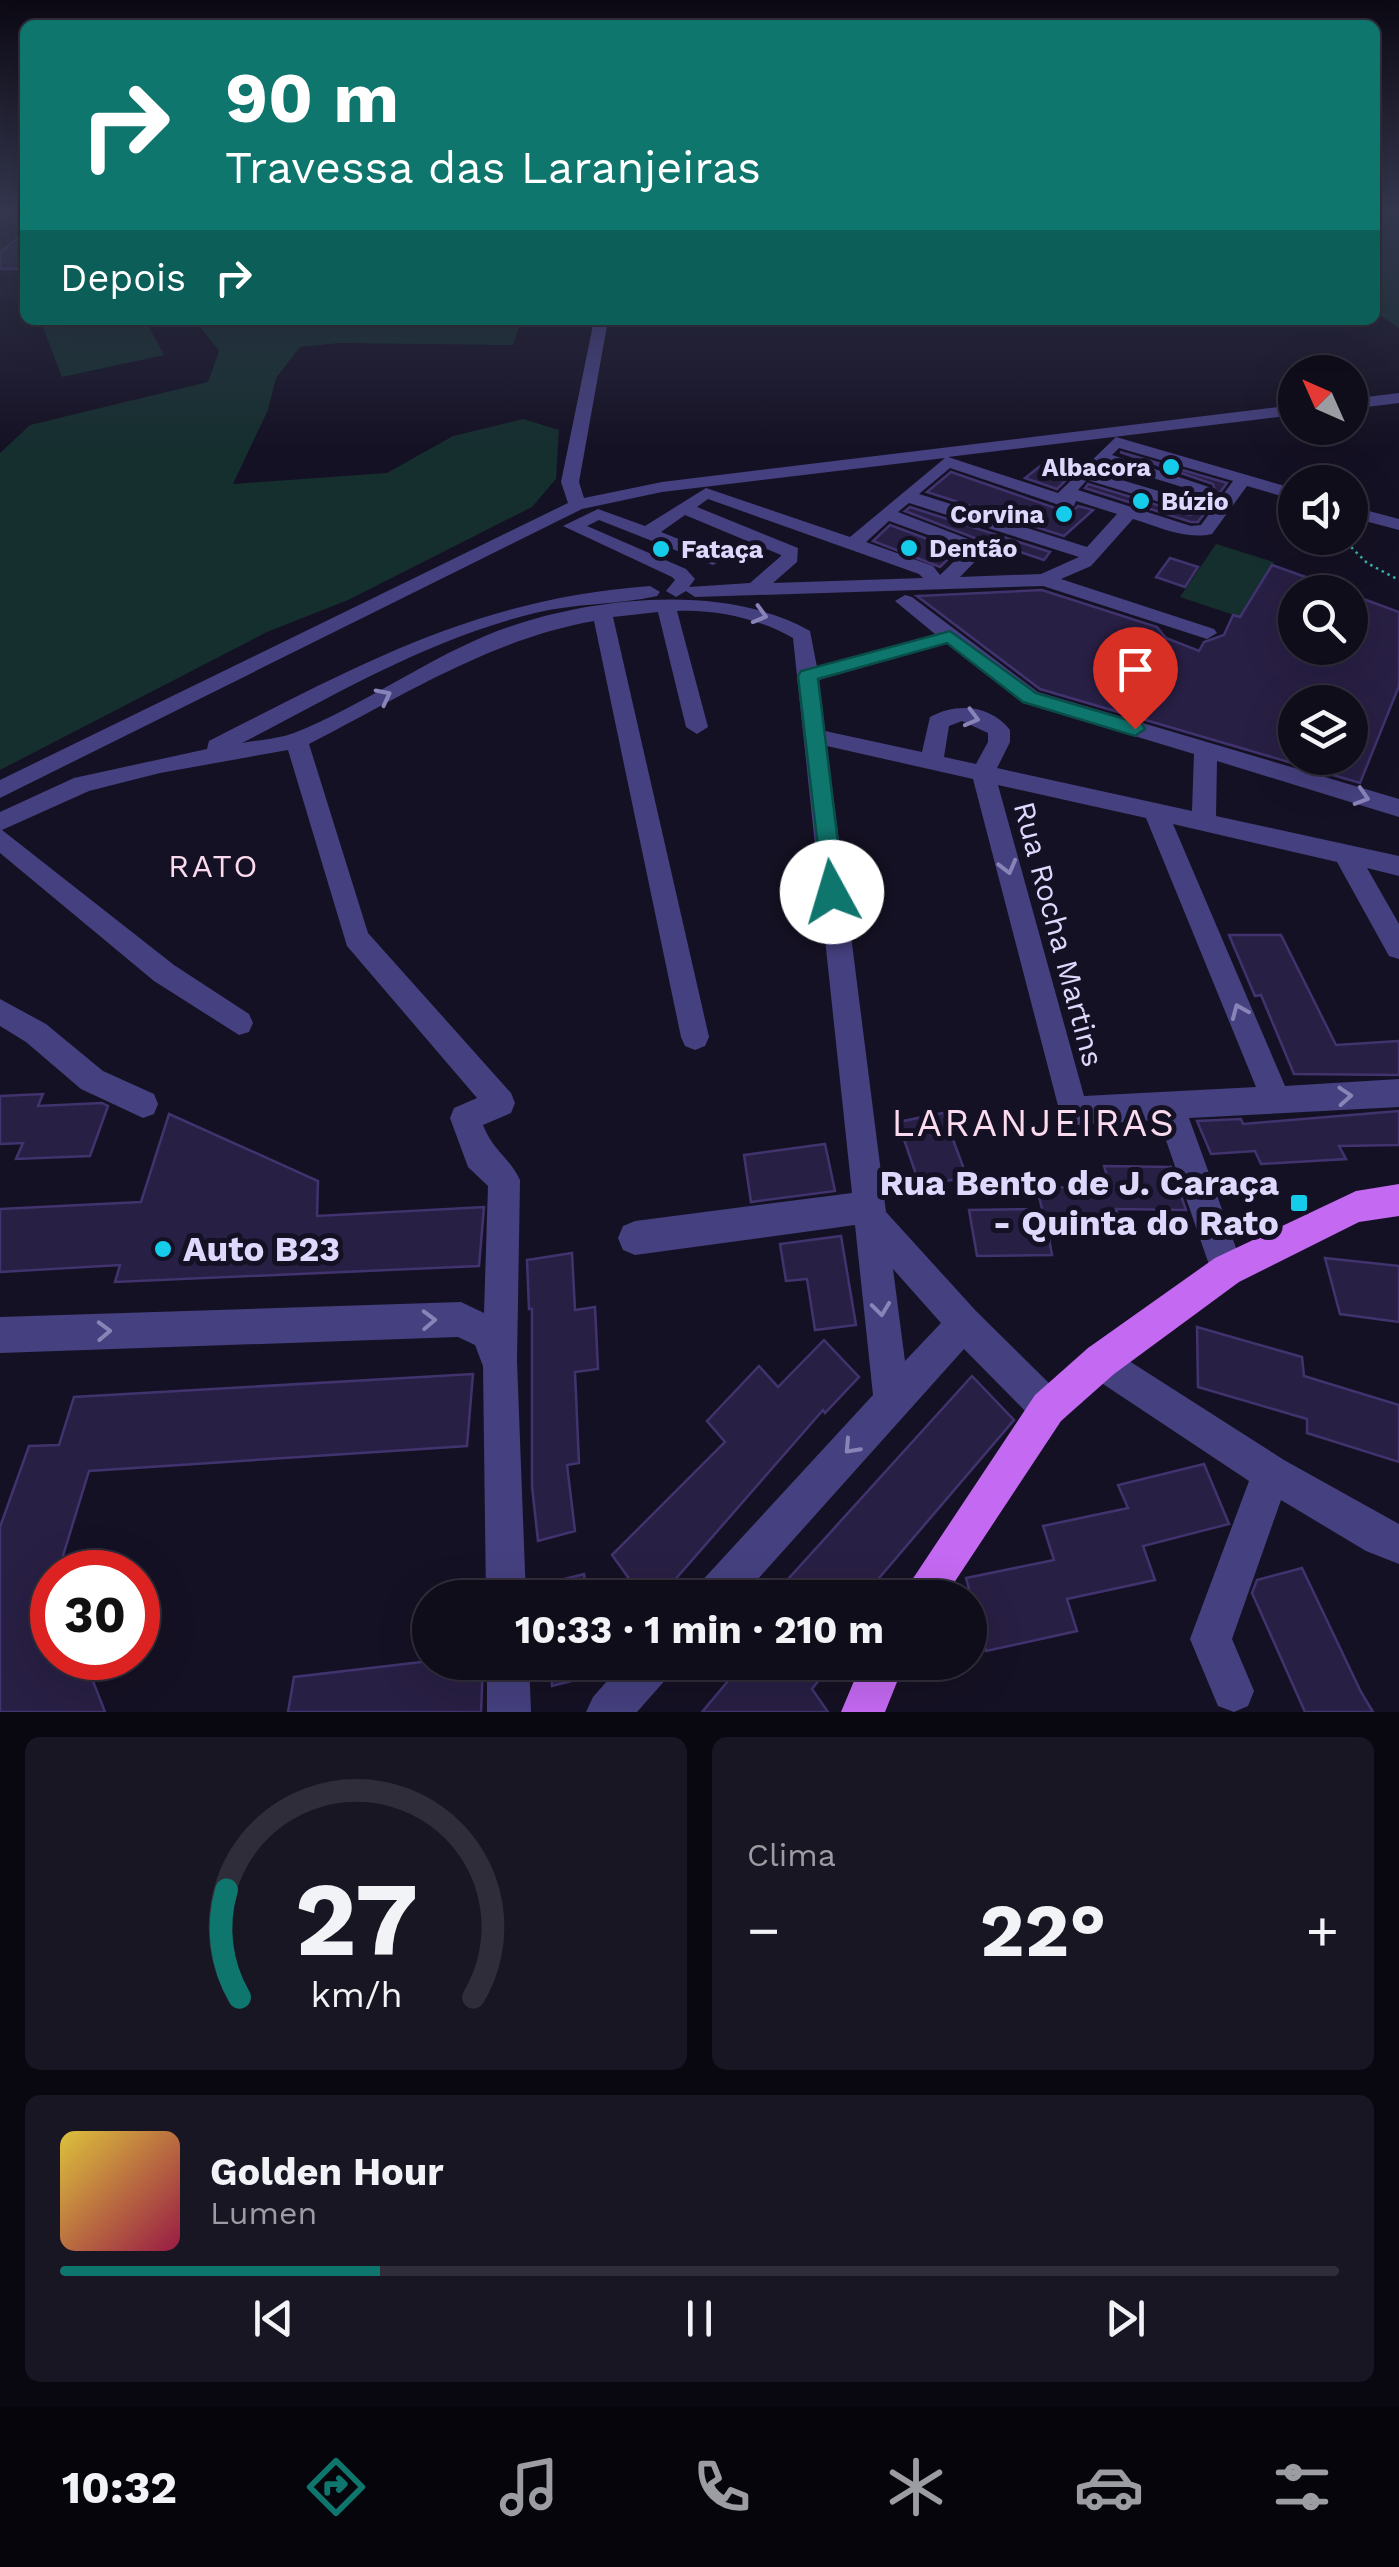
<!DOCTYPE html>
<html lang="pt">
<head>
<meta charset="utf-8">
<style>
  :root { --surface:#100d1b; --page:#191624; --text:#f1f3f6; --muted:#9c9ca3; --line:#302d3a; --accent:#0f766e }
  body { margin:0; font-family:"Work Sans",sans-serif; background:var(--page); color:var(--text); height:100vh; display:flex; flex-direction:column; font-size:38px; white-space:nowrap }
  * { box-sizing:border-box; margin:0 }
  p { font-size:32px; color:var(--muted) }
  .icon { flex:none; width:55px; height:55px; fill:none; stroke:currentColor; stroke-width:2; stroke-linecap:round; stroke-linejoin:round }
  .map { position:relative; height:1712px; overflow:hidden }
  .panel { display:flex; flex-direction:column; gap:25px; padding:25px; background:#09070f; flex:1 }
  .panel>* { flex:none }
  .top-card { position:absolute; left:20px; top:20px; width:1360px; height:305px; border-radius:15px; box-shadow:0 10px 40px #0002,0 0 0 2px var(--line); background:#0f766e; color:#fff; overflow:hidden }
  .needle { width:65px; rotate:315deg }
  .fabs { position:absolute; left:1278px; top:355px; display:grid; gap:20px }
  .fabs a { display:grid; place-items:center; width:90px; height:90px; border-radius:50%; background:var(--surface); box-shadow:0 10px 40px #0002,0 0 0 2px var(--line); font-size:50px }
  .speed { position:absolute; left:30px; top:1550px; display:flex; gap:20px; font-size:50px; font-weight:700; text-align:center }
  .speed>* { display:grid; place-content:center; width:130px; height:130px; border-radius:50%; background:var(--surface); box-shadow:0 10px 40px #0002,0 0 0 2px var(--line); line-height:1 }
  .speed .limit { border:15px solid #d22; background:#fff; color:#111 }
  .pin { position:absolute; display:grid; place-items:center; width:85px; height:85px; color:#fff; margin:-102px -42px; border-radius:50% 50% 50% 0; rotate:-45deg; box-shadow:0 0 10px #0007 }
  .pin .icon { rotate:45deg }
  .me { position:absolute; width:110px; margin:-55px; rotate:354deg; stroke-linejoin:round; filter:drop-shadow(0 0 8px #0008) }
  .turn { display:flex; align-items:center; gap:35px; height:210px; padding:0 40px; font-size:45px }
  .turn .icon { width:130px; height:130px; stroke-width:2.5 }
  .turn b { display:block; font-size:70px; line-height:85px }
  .then { display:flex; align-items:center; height:95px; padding:0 40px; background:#0003; gap:20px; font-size:38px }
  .big { font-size:75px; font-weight:700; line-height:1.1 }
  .panel .tile { flex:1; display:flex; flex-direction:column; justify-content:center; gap:15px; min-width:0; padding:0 35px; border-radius:15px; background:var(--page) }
  .panel .dial { align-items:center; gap:0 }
  .dial svg { height:260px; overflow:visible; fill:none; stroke:var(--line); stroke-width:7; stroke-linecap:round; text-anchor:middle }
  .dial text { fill:var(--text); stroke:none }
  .song { display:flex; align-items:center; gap:30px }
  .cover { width:120px; height:120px; border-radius:15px; background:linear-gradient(135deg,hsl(50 70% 55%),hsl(340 70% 35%)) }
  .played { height:10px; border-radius:5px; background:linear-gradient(90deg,var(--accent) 25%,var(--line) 25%) }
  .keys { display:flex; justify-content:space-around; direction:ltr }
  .heat { display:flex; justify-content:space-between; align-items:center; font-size:55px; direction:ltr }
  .panel .tiles { flex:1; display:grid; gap:25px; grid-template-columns:1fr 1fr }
  .tile:last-child { grid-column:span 2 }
  .trip { position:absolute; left:412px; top:1580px; width:575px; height:100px; border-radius:50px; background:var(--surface); box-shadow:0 10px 40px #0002,0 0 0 2px var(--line); font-weight:700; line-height:100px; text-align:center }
  .dock { display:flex; height:160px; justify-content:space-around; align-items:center; background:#06050b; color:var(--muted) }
  .dock .icon { width:70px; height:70px }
  .dock .active { color:var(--accent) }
  .dock b { font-size:45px; color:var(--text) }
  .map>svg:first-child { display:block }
  .green { fill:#152e2e }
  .building { fill:#281f44; stroke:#41336e; stroke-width:2.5; fill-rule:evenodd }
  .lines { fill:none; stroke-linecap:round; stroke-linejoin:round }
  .path { stroke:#3aadab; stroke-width:2.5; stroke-dasharray:2.5 4; stroke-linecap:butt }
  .minor { fill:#45407f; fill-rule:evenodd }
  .major { fill:#c469f2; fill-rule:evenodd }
  .oneway { stroke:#8984b7 }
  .route { fill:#0f766e; stroke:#0a4d48; stroke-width:2.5 }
  .poi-dot { fill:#15ccea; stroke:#151124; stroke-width:4 }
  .labels { text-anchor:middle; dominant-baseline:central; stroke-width:10; stroke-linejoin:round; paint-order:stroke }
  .far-poi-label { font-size:25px; font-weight:bold; fill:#ddd8fc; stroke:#151124; text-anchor:start }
  .street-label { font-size:30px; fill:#ddd8fc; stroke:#151124 }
  .neighbourhood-label { font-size:32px; letter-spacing:2.5px; fill:#fcdaee; stroke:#151124 }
  .near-poi-label { font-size:35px; font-weight:bold; fill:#ddd8fc; stroke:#151124; text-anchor:end }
  .near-neighbourhood-label { font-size:38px; letter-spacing:2.5px; fill:#fcdaee; stroke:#151124 }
</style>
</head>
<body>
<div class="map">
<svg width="1399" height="1712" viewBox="0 0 1399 1712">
  <rect width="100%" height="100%" fill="#151124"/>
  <g class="green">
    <path d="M1375,209H1399V328L1375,312Z"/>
    <path d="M40,320H145L164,355L62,377Z"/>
    <path d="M195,320H521L513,345L339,343L300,347L276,378L268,410L233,484L387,473L453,436L523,419L559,430L556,479L532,507L348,600L267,632L0,770V453L30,425L208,382L219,351Z"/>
    <path d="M1216,544L1274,562L1240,617L1180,597Z"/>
  </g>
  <g class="building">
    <path d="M25,232V269H0V252Z"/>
    <path d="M1120,452L1227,483L1198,522H1191L1085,488L1088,484L1190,515L1198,512L1215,490L1213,484Z"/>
    <path d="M1043,464L1073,473L1057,489L1025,478Z"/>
    <path d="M951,472L1061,510H1074L1078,506L1093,510L1064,536L927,492Z"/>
    <path d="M910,507L1050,552L1044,560L1005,547L1003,549L905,511Z"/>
    <path d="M890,525L957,550L940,567L873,541Z"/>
    <path d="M1170,558L1198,567L1185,587L1156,577Z"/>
    <path d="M1272,565L1342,590L1295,592V648H1350V594L1399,612V686L1360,783L1040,689L917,596L1042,590L1157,627L1166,638L1199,651L1204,642L1224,635L1233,615L1240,617ZM1295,702H1350V758H1295Z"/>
    <path d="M1229,935H1281L1336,1045L1399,1041V1075L1294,1074L1261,995L1255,996Z"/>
    <path d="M43,1094L38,1106L102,1103L108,1106L90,1156L16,1159L23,1143L0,1144V1096Z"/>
    <path d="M1399,1111V1145L1339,1146L1346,1159L1261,1164L1255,1151L1211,1154L1197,1121L1241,1119L1243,1124Z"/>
    <path d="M943,1113L967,1177L920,1186L898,1122Z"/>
    <path d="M169,1114L318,1181L317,1216L484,1207L479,1266L115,1282L120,1265L0,1272V1209L141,1202Z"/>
    <path d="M825,1144L835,1191L751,1202L744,1155Z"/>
    <path d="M1104,1166L1171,1167L1186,1210L1116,1209L1123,1231L1048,1233L1052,1255L977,1256L969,1210L1042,1209L1037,1188L1110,1186Z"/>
    <path d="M841,1236L856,1325L815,1330L807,1279L786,1281L780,1244Z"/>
    <path d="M572,1253L575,1310L595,1307L598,1369L575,1372L579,1463L567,1465L575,1531L538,1541L532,1486V1309H529L527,1260Z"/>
    <path d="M1325,1258L1399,1266V1322L1340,1314Z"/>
    <path d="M1197,1327L1302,1357L1304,1376L1399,1405V1462L1307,1433V1419L1198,1387Z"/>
    <path d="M824,1340L859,1377L825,1413L823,1410L659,1598H643L612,1555L725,1442L707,1421L759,1366L778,1387Z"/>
    <path d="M473,1374L467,1446L89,1471L58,1572H52V1658H84L105,1712H0V1527L29,1446L59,1445L74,1397Z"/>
    <path d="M972,1376L1014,1420L862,1598H771Z"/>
    <path d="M1204,1464L1229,1524L1143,1546L1155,1580L1067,1599L1077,1631L986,1651L966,1578L1054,1560L1043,1526L1128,1508L1118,1485Z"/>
    <path d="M1302,1568L1361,1692L1373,1712H1305L1252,1593L1257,1580Z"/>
    <path d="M584,1574L587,1598H530L529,1588Z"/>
    <path d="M430,1661L483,1662L481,1712H288L294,1677Z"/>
    <path d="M551,1662H615L616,1666L611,1671L552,1686Z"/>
    <path d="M744,1662H833L812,1689L828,1712H702Z"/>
  </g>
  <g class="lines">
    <path class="path" d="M1342,538L1367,563L1399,580"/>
    <g class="minor">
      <path d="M594,320H608L579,482L584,498L662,482L1295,405V415L948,457L1058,493L1116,437L1295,489V500L1247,486L1212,534C1185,540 1159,527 1133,519L1091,566L1061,579L1214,629L1217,633L1207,639L1043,586L695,597L686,591L676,597L666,591L675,580L672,577L563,526L598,509L645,526L706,488L850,537L945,458L662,492L582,509L0,798V780L568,503L561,482ZM1119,448L1233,481L1201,525L1191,526L1078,490L1087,480L1189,511L1195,510L1212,488L1112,455ZM1104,463L1192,490L1185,499L1095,472ZM950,468L1062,506H1074L1076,501L1117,514L1087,547L919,494ZM708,499L919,574L923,578L773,583L797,562L798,548L697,507ZM909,503L1079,557L1041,574L960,577L989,547L898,512ZM685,515L781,555V556L750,583L689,587L695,579L686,569L587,526L599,520L713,565L731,555V547L724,545L711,552L661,532ZM889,521L967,549L940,575L933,566L866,542Z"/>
      <path d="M1399,393V403L1350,409V399Z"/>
      <path d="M1350,506L1399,519V530L1350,517Z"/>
      <path d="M650,586L660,592L657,596C617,605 575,603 535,613C431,638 336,694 242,743C258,740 278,739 294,733C360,707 419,664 485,636C577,598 721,580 810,631L817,667L935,634L895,601L905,595L912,597L1038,692L1399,799V817L1217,761L1216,816L1399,856V876L1367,868L1399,924V959L1389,956L1337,862L1173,824L1285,1086L1399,1079V1107L1189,1118L1244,1270L1239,1282L1227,1287L1215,1282L1159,1120L1073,1125L1062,1121L973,779L827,746L886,1212L976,1311L1061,1395L1066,1408L1061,1421L1048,1426L1035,1421L964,1349L741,1598H693L699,1584L873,1395L855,1225L635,1255L623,1250L618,1238L623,1226L635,1221L852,1193L793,638C760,619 716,609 677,611L708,727L697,734L686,727L658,612L613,617L709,1037L705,1046L695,1050L685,1046L681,1037L594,621C491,639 402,696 309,744L368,933L511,1093L515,1103L511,1113L483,1125C493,1151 510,1158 520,1180L517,1361L526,1598H486L483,1366L475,1345L458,1337L0,1353V1317L461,1302L484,1313L488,1186L468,1167L450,1118L454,1108L477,1098L347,946L288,750L160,773L89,791L2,830L174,965L249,1014L253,1023L249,1032L239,1035L154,981L0,853V812L74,778L207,749L209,741C361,664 476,599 650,586ZM947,643L1022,702L1194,754L1192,811L997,768L1010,742V730C991,705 957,702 930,717L922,752L825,731L819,680ZM962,721L988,733V742L976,764L944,757L949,726ZM998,785L1146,818L1256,1087L1084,1096ZM893,1269L941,1323L905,1361Z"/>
      <path d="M0,999L46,1024L103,1071L154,1094L158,1104L154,1114L143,1118L81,1089L26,1042L0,1026Z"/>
      <path d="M1101,1343L1284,1460L1399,1524V1564L1366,1551L1281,1500L1232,1639L1254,1691L1248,1706L1234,1712L1218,1706L1190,1639L1249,1481L1088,1374L1083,1361L1088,1348Z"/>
      <path d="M487,1662H529L531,1712H487Z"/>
      <path d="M624,1662H674L668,1677L637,1712H586L593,1697Z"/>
    </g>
    <g class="major">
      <path d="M1399,1184V1216L1359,1222L1239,1282L1114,1374L1061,1421L944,1598H900L1035,1395L1088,1348L1215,1258L1356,1191Z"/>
      <path d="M862,1662H905L885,1712H841Z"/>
    </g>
  </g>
  <defs><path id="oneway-chevron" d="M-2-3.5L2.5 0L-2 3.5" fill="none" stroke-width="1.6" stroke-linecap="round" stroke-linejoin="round" transform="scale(2.5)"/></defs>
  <g class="oneway">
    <use href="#oneway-chevron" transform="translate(760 615) rotate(16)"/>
    <use href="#oneway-chevron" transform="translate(384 696) rotate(-27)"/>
    <use href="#oneway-chevron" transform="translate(972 718) rotate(15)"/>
    <use href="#oneway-chevron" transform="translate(1362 797) rotate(17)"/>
    <use href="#oneway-chevron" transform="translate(1008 867) rotate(75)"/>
    <use href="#oneway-chevron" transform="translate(1239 1011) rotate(-113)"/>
    <use href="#oneway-chevron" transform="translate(1345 1096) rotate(-4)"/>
    <use href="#oneway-chevron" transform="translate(881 1309) rotate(83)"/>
    <use href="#oneway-chevron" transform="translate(429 1320) rotate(-2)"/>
    <use href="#oneway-chevron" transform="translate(104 1331) rotate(-2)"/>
    <use href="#oneway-chevron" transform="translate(851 1447) rotate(133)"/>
  </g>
  <linearGradient id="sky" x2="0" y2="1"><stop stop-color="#0c0914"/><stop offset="0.47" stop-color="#353850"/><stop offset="1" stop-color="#353850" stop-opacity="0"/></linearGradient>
  <rect width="1399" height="449" fill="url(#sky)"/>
  <path class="route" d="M950,631L1036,693L1142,724L1145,729L1135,736L1023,702L947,643L818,679L844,892L832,902L824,899L798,676L801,671Z"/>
  <g class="poi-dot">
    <circle cx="1171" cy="467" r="10"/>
    <circle cx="1141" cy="501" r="10"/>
    <circle cx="1064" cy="514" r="10"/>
    <circle cx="909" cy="548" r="10"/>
    <circle cx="661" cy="549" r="10"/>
    <rect x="1289" y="1193" width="20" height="20" rx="5"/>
    <circle cx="163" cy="1249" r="10"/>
  </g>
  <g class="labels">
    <g class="far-poi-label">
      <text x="1151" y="467" text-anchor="end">Albacora</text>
      <text x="1161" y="501">Búzio</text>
      <text x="1044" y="514" text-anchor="end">Corvina</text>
      <text x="929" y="548">Dentão</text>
      <text x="681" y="549">Fataça</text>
    </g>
    <g class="street-label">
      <text transform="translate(1059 934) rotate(75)">Rua Rocha Martins</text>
    </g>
    <g class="neighbourhood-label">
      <text x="214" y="866">RATO</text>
    </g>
    <g class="near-poi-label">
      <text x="1279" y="1183">Rua Bento de J. Caraça<tspan x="1279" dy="40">- Quinta do Rato</tspan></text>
      <text x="183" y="1249" text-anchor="start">Auto B23</text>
    </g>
    <g class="near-neighbourhood-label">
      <text x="1034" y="1123">LARANJEIRAS</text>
    </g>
  </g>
</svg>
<div class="fabs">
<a><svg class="needle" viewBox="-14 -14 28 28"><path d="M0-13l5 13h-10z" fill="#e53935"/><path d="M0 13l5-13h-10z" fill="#9c9ca3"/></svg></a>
<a><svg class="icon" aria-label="sound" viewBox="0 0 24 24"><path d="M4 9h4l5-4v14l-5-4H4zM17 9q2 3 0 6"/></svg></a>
<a><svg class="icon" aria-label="search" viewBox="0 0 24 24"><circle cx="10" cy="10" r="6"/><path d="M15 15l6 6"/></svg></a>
<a><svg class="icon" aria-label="layers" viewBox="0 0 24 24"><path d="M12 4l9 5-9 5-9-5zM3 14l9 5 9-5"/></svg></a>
</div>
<div class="speed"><div class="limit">30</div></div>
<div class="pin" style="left:1135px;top:729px;background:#d93025"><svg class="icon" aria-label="arrive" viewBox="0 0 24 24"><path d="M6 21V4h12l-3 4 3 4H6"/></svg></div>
<svg class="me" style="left:832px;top:892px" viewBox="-20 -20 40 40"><circle r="19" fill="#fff"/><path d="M0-13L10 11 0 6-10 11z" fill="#0f766e"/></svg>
<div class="trip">10:33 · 1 min · 210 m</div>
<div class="top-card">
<div class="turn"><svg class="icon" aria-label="right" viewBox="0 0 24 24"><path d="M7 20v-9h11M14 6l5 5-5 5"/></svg><div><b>90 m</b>Travessa das Laranjeiras</div></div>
<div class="then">Depois<svg class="icon" aria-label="right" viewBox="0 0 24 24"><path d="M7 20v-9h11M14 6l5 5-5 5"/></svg></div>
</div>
</div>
<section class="panel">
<div class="tiles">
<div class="tile dial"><svg viewBox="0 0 100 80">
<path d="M14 69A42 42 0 1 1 86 69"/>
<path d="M14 69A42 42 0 0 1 10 36" stroke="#0f766e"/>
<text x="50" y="56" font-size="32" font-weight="700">27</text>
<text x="50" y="72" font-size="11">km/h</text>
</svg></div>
<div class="tile"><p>Clima</p>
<div class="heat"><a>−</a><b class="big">22°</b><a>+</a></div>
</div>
<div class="tile">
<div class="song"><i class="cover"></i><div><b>Golden Hour</b><p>Lumen</p></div></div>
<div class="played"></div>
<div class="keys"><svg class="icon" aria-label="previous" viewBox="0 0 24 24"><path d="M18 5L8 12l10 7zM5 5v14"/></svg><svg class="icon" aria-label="pause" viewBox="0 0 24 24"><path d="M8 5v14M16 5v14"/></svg><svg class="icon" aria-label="next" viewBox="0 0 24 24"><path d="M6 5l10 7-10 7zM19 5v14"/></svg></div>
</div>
</div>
</section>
<nav class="dock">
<b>10:32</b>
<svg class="icon active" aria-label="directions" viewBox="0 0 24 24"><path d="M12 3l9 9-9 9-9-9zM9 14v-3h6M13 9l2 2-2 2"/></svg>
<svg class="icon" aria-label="music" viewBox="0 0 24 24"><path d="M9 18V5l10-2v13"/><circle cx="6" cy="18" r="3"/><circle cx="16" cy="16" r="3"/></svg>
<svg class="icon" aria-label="phone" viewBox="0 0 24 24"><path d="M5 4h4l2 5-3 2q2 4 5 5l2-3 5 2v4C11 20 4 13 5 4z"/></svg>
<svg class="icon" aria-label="climate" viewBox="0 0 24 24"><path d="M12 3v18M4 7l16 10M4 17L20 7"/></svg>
<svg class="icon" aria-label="car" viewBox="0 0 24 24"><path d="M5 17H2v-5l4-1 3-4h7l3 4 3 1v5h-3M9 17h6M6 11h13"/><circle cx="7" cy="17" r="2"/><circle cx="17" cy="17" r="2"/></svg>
<svg class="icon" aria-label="filters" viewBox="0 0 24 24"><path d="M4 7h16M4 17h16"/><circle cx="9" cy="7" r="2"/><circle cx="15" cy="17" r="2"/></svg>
</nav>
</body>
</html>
